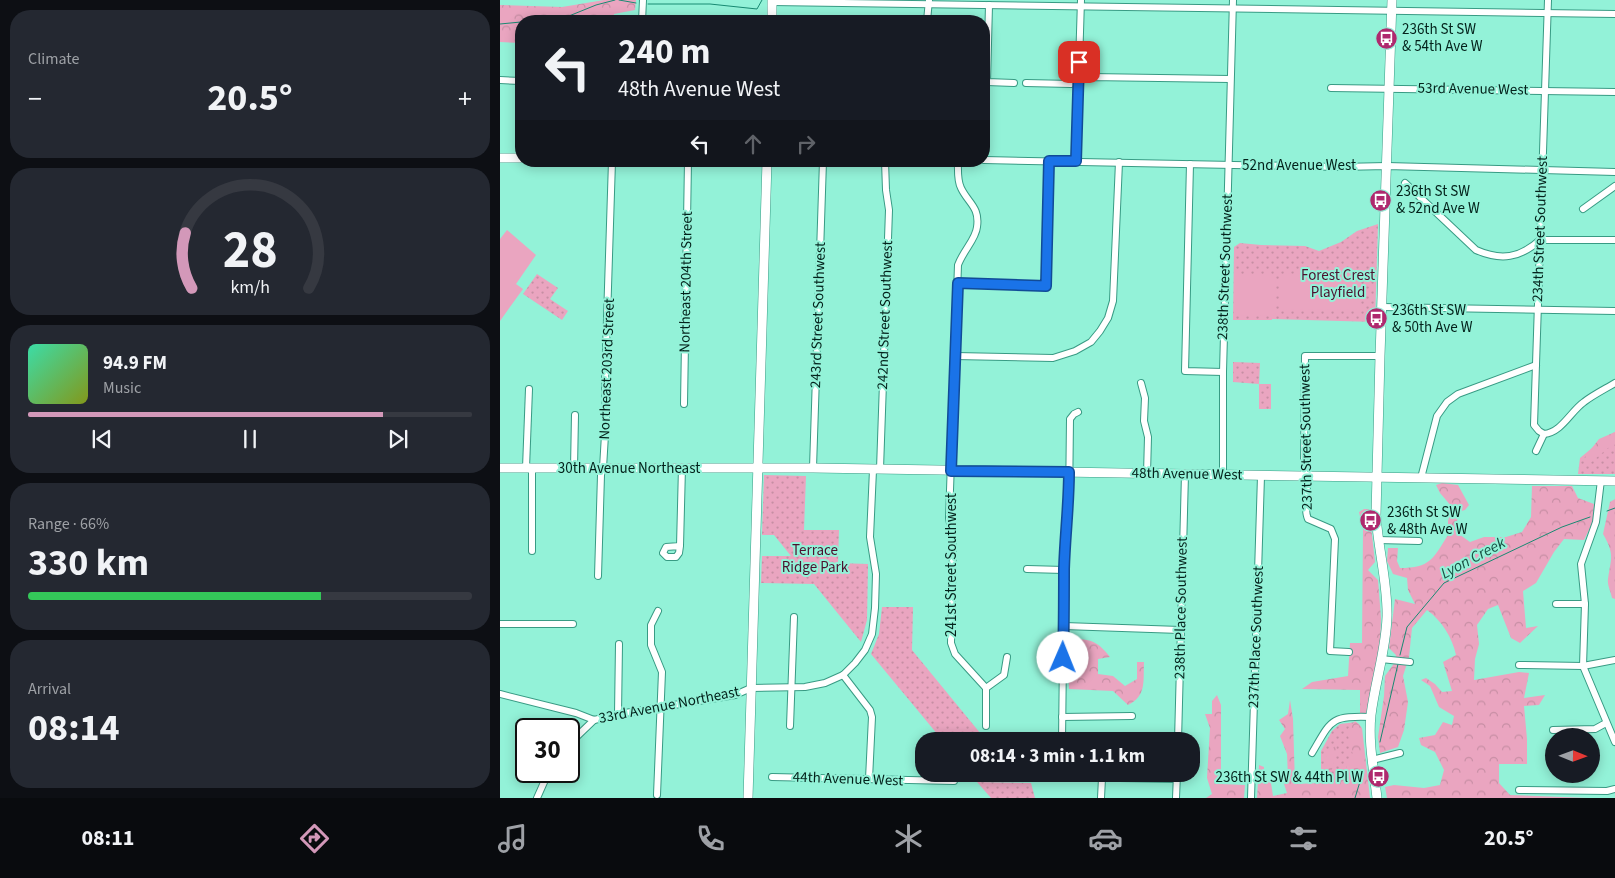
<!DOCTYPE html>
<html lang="en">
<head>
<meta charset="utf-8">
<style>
  :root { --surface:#171b24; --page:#242831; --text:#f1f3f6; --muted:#9ea1a6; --line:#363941; --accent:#d398b9 }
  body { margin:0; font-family:"Source Sans 3",sans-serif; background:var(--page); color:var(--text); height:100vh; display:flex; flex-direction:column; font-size:19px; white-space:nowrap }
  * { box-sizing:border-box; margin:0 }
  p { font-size:16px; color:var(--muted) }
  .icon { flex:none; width:28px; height:28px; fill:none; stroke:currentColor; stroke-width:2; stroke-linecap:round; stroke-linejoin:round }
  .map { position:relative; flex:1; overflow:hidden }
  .drawer { display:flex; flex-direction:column; gap:10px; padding:10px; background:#0d0f14; width:500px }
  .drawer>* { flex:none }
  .top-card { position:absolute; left:15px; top:15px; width:475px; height:152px; border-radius:20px; box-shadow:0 2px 12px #0003; background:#171b24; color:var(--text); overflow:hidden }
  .needle { width:32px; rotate:91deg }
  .controls { position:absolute; left:1045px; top:728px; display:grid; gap:10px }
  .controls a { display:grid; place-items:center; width:55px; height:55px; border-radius:50%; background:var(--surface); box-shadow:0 2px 12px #0003; font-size:25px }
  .speed { position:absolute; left:15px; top:718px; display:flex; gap:10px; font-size:25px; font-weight:700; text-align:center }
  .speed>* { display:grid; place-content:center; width:65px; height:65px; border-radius:50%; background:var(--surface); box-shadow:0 2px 12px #0003; line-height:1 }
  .speed .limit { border:2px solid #111; border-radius:8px; background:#fff; color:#111 }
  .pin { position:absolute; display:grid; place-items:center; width:42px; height:42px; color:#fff; margin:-21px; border-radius:10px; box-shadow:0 2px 8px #0006 }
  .me { position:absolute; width:55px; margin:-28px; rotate:1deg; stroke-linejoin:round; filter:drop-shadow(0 0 4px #0008) }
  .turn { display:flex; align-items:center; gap:18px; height:105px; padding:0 20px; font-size:22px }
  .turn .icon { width:65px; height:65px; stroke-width:2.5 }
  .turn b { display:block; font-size:35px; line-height:42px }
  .lanes { display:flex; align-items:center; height:48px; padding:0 20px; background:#0003; justify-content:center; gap:25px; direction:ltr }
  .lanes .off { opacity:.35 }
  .big { font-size:38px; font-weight:700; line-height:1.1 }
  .drawer .tile { flex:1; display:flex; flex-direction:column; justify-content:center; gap:8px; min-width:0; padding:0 18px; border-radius:20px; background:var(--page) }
  .drawer .dial { align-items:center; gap:0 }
  .dial svg { height:130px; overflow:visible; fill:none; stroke:var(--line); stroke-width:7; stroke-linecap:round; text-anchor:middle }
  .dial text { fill:var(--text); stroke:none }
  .song { display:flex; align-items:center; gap:15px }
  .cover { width:60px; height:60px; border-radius:8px; background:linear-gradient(135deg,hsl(160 70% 55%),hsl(70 70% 35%)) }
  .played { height:5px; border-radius:2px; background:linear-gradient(90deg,var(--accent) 80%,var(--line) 80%) }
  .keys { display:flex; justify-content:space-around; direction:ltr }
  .heat { display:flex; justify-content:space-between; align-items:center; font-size:28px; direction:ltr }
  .charge { height:8px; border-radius:4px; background:linear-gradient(90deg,#34c759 66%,var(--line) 0) }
  .trip { position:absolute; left:415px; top:732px; width:285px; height:50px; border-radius:20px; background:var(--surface); box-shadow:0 2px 12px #0003; font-weight:700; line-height:50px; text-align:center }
  .tab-bar { display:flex; height:80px; justify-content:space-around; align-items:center; background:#090b0e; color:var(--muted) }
  .tab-bar .icon { width:35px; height:35px }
  .tab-bar .on { color:var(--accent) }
  .tab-bar b { font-size:22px; color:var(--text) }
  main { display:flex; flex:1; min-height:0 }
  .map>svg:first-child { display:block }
  .green { fill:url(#green-dots) }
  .forest { fill:url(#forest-crowns) }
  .pitch { fill:#eaa5c0 }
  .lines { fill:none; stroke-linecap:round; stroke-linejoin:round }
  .stream { stroke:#188a72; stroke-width:1 }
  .street-casing { stroke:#389b84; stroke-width:8 }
  .secondary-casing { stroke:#389b84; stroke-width:10 }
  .street { stroke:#fff; stroke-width:6 }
  .secondary { stroke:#fff; stroke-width:9 }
  .route-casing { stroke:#114b97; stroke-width:12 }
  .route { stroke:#1a73e8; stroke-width:9 }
  .labels { text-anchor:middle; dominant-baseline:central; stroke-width:4; stroke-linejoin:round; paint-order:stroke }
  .poi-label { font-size:15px; fill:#03221b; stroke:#93f2d8; text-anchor:start }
  .street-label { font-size:15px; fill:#03221b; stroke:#93f2d8 }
  .park-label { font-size:15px; fill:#4c112e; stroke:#93f2d8 }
  .water-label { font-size:16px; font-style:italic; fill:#195144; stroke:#93f2d8 }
</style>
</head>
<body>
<main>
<section class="drawer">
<div class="tile"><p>Climate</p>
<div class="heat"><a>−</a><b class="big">20.5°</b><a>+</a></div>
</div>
<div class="tile dial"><svg viewBox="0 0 100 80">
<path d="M14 69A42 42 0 1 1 86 69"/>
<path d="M14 69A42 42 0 0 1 10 35" stroke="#d398b9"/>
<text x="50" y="56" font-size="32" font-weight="700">28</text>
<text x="50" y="72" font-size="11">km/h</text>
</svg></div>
<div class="tile">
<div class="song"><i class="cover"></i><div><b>94.9 FM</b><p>Music</p></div></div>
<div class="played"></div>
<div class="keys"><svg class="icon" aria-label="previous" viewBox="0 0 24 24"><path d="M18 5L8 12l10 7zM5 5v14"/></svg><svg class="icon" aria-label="pause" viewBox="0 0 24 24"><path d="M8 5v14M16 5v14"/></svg><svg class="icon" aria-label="next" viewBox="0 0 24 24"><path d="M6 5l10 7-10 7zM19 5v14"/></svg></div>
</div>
<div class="tile"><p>Range · 66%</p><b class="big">330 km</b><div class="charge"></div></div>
<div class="tile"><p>Arrival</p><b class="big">08:14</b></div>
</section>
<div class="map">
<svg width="1115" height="798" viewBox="0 0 1115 798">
  <defs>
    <pattern id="green-dots" width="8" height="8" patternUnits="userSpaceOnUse" patternTransform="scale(1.25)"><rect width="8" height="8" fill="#eaa5c0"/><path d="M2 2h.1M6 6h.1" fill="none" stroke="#c78ea4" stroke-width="1.8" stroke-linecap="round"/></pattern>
    <pattern id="forest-crowns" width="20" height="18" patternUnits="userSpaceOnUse" patternTransform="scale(1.25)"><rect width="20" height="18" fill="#eaa5c0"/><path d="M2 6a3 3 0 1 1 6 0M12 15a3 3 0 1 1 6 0" fill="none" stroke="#c78ea4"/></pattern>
  </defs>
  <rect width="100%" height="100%" fill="#93f2d8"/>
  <g class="green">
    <path d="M878,224L875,322L772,319V320H733L734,247L740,243L761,245L805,246L819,251L841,242L857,231Z"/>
    <path d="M37,274L58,288L50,299L68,311L62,320L23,294Z"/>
    <path d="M733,362L760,363L759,384H771V409H759V384L733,382Z"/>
    <path d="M1115,432V474H1078L1080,458L1104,438Z"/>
    <path d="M264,475L306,476L304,530H339L338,563L368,564L367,620L361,642L314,584L261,583L262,556H291L274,535H262Z"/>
    <path d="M382,607H413L412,650L485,739V741H443L371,654L379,634Z"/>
    <path d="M856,722L859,724L861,727L866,782L821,781V751L832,731L840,724Z"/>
    <path d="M477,782L531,783L535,798H491Z"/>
  </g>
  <g class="forest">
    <path d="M104,0H136L135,10L114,14V21H21V43L0,42V5L62,7Z"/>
    <path d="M1115,432V446L1108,448L1089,464L1084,458L1099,439Z"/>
    <path d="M942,483L958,485L969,505L965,510L958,512L956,532L970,542L984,537H1006L1022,532L1031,517L1032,486H1072L1078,498L1094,504L1093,522L1084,540L1064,539L1054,552L1036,583L1023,591L1026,628L1038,626L1020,643L1011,638L998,605L988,609L977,625L979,644L975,659L974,680L1019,672L1029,673L1024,698L1045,695L1039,705L1024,706L1027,739V764H999V783L1010,795L1088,798H887L885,787L894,785L924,788L940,785L944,770L935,752L921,745L919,738L935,735L943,722L952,725L954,716L939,707L930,686L921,680L926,678L935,684L942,692L952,691L943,662L956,655C952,637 942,621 927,610L912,628L909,657L903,676L908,702L904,730L898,747L880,753L878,737L884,696L885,676L895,662L896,655L889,648L895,599L915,604L908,590L907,578L893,574L887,561L888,548H898L897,561L900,568C930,568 933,559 948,535V521L952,507L940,493L936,485Z"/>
    <path d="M1115,499V599L1112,598C1111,592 1107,585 1108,579C1111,557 1115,555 1103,534L1110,502Z"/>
    <path d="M864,509H869L875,562L868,570L878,580L881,618L880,648L866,714L860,713V690L802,689L812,682L848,676L850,643H862L863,530L859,512Z"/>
    <path d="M567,639C589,639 596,639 610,657L598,659V674L613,676L625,686L637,679V662H644C643,680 647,696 628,705L613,691L569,689Z"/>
    <path d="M717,695L721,705V784L745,785L744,798H706L712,794L707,778L710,728L705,714H712V701Z"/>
    <path d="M790,700L793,719L795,784L821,783L825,774V758L837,743L835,759L828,783L842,775L853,756L850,741L846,731L855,721L862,728L870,798H757L759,765L764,767V779L771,783L773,796L787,793L782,778L788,777L787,754L780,736L785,729L779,720L788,714Z"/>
  </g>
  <g class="pitch">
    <path d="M7,230L36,255L16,284L23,289L0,321V239Z"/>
    <path d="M860,273L861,309L779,310V274Z"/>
    <path d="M736,274H776L775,316L736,315Z"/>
  </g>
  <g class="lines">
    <g class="stream">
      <path d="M119,0L136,3"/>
      <path d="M148,4H210L257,9L262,0"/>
      <path d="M28,21L64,18L96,5L115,0"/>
      <path d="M0,24L21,22"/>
      <path d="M1107,511L1115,508"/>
      <path d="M900,655L907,627L944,583L1062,527L1090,517"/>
      <path d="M880,742L898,664"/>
      <path d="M855,798L862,775"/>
    </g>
    <defs>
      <g id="street">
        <path d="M272,2L1115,14"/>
        <path d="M489,5L487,82L514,83"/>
        <path d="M142,21L143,0"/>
        <path d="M427,21L429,0"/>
        <path d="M0,80L21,81"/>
        <path d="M526,83L571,84L589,77L730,79"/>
        <path d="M831,88L1115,92"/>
        <path d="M484,160L840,167L887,166L1115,172"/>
        <path d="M458,161C458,170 457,180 461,188C468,203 480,207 477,227C476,239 463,251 458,265L449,518L453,540L451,643L455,654L486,688V726"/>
        <path d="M576,161L581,0"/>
        <path d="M690,164L685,371L723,372"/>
        <path d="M905,183L976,250C1001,261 1020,258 1040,240H1115"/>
        <path d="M1083,209L1115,186"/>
        <path d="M458,283L546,286L549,161"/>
        <path d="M882,307L1115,311"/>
        <path d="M455,356L553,358L575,351L591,342L600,331L608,318L613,301L619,162"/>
        <path d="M641,383L645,398L644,421L648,437L647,474"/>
        <path d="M184,404L188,161"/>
        <path d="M1044,434L1039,431L1034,425L1048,0"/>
        <path d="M1044,434C1062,432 1070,412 1084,402C1093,395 1105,389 1115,383"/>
        <path d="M1036,451L1044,434"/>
        <path d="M26,468L29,389"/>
        <path d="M74,468L75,415"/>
        <path d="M313,468L323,161"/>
        <path d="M380,469L389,210L386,190L385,161"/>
        <path d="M723,475V372L733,0"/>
        <path d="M921,478L937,416L947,402L958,394L1036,365"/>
        <path d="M1101,480L1096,522L1081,564L1085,604L1083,666L1115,742"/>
        <path d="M878,540L919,541"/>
        <path d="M180,546L166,547L163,553L167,557H176L179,553L180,546L182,467"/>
        <path d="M32,551V468"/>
        <path d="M527,569L564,570"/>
        <path d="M98,576L101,475L103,468L106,418L105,382L112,161"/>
        <path d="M1056,604H1085"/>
        <path d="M0,624H73"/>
        <path d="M564,626L680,630"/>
        <path d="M849,652L830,651L835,539L831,529L808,519C802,506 811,489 804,476L805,356H880"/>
        <path d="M881,659L910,662"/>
        <path d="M1019,665L1083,666L1115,660"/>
        <path d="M343,675L370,710L372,717L369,779"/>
        <path d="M486,688L504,675L507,657"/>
        <path d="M0,694L76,713L94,720L125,713L235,695L251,688L305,687L325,683L343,675L355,663L365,650L372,634L375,608L376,574L370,537L373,470"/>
        <path d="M118,714L119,644"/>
        <path d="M562,717L632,716"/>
        <path d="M290,726L294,617"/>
        <path d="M1053,730L1095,729L1106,723"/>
        <path d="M562,741L564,570L566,517L569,505L570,419L574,414L578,412"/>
        <path d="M678,741L685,474"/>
        <path d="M69,744L94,720"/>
        <path d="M812,753C832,719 830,716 871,717"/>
        <path d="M872,760L900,753"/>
        <path d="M563,774V777L677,779"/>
        <path d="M272,777L454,781"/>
        <path d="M1019,790L1107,791L1115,789"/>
        <path d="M157,795L162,672L151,645V625L158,611"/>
        <path d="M37,798L49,771"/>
        <path d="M601,798L602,778"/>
        <path d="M676,798L677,774"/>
        <path d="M751,798L761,476"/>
      </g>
      <g id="secondary">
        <path d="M272,21V0"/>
        <path d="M0,158H21"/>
        <path d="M0,468H313L1115,481"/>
        <path d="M248,798L267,161"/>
        <path d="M877,798C874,771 868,742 871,715C875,682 886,650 887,617C888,584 878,549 876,515L880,356L892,0"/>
      </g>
    </defs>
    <use href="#street" class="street-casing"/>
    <use href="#secondary" class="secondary-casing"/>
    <use href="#street" class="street"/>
    <use href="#secondary" class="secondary"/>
  </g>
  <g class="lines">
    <defs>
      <path id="route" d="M563,658C564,628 564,599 564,569C565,536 569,504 569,472L451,471L458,283L546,286L549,161H576L579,62"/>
    </defs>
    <use href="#route" class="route-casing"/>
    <use href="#route" class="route"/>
  </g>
  <defs>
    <symbol id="bus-disc" viewBox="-11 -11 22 22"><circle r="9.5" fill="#af296e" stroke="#93f2d8"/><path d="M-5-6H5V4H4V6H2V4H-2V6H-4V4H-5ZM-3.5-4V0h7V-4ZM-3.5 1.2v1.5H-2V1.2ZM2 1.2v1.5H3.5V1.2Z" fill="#fff"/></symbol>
  </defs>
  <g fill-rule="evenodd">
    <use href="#bus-disc" x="874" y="26" width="25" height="25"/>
    <use href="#bus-disc" x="868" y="188" width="25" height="25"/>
    <use href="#bus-disc" x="864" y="306" width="25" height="25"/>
    <use href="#bus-disc" x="858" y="508" width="25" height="25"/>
    <use href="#bus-disc" x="866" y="764" width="25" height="25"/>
  </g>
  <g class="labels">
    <g class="poi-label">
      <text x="902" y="29">236th St SW<tspan x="902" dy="17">&amp; 54th Ave W</tspan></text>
      <text x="896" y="191">236th St SW<tspan x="896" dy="17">&amp; 52nd Ave W</tspan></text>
      <text x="892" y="310">236th St SW<tspan x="892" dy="17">&amp; 50th Ave W</tspan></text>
      <text x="887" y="512">236th St SW<tspan x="887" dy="17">&amp; 48th Ave W</tspan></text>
      <text x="863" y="777" text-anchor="end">236th St SW &amp; 44th Pl W</text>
    </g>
    <g class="street-label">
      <text transform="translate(973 89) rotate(1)">53rd Avenue West</text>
      <text x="799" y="165">52nd Avenue West</text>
      <text transform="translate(1040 229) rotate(-88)">234th Street Southwest</text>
      <text transform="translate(725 267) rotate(-88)">238th Street Southwest</text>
      <text transform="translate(186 282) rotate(-89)">Northeast 204th Street</text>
      <text transform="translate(318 315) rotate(-88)">243rd Street Southwest</text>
      <text transform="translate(385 315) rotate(-88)">242nd Street Southwest</text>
      <text transform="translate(107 369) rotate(-88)">Northeast 203rd Street</text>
      <text transform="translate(806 437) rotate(-91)">237th Street Southwest</text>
      <text x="129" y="468">30th Avenue Northeast</text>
      <text transform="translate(687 474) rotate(1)">48th Avenue West</text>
      <text transform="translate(451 565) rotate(-90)">241st Street Southwest</text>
      <text transform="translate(681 608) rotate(-89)">238th Place Southwest</text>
      <text transform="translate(756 637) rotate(-88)">237th Place Southwest</text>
      <text transform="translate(169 705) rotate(-11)">33rd Avenue Northeast</text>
      <text transform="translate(348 779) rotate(2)">44th Avenue West</text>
    </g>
    <g class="park-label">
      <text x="838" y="275">Forest Crest<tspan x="838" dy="17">Playfield</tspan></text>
      <text x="315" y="550">Terrace<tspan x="315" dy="17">Ridge Park</tspan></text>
    </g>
    <g class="water-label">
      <text transform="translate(973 558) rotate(-28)">Lyon Creek</text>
    </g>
  </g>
</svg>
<div class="controls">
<a><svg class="needle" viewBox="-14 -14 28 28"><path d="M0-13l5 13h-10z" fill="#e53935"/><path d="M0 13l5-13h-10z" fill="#9ea1a6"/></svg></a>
</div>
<div class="speed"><div class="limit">30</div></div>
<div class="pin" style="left:579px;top:62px;background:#d93025"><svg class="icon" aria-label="arrive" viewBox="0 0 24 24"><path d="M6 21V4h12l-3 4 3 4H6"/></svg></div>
<svg class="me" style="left:563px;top:658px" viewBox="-20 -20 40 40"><circle r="19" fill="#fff"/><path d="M0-13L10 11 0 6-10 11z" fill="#1a73e8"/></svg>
<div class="trip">08:14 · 3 min · 1.1 km</div>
<div class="top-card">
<div class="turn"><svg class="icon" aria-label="left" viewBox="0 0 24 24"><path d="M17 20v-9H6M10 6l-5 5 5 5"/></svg><div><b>240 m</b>48th Avenue West</div></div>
<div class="lanes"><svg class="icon" aria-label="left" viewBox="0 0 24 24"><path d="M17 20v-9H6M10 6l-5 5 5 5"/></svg><svg class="icon off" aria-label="ahead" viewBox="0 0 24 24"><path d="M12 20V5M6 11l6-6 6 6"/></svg><svg class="icon off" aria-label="right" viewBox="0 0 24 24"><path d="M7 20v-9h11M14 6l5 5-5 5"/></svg></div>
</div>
</div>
</main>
<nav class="tab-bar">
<b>08:11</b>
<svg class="icon on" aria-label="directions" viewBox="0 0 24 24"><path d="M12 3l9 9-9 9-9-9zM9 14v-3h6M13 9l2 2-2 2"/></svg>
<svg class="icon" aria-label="music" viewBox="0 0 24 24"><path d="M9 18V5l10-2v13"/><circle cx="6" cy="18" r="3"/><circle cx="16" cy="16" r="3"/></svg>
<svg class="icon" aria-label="phone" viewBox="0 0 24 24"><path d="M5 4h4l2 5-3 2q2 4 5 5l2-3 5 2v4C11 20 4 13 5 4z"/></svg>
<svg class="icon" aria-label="climate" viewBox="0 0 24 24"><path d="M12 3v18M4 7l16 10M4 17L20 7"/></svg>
<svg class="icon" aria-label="car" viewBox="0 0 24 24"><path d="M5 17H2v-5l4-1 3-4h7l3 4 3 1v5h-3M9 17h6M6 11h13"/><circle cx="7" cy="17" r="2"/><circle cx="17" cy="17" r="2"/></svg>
<svg class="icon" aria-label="filters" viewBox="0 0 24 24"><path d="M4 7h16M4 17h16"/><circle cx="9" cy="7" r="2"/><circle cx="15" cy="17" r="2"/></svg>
<b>20.5°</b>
</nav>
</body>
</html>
